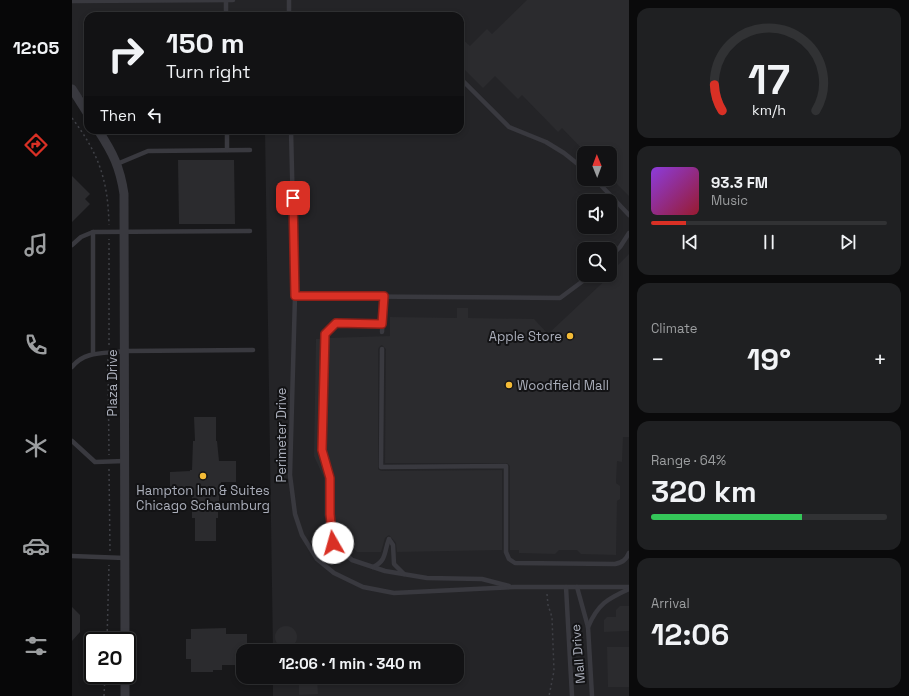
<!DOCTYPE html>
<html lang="en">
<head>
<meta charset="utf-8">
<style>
  :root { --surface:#121214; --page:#1f2022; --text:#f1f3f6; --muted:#9c9ea0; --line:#313234; --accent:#d93025 }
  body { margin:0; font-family:"Space Grotesk",sans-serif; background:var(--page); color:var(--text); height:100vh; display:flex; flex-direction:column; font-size:15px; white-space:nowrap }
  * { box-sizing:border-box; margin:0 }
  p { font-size:13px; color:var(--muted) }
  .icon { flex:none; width:22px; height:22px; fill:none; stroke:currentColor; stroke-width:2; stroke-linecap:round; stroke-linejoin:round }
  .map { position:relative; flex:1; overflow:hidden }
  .side { display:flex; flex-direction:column; gap:8px; padding:8px; background:#0a0a0b; width:280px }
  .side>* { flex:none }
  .banner { position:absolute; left:12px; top:12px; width:380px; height:122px; border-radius:12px; box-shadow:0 2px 6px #0003,0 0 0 1px var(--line); background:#121214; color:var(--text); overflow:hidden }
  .needle { width:26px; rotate:359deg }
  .buttons { position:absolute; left:505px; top:146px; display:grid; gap:8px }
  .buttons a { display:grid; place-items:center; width:40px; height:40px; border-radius:8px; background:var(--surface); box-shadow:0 2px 6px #0003,0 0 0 1px var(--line); font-size:20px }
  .speed { position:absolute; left:12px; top:632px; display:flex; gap:8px; font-size:20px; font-weight:700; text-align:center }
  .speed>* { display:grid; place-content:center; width:52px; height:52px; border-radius:50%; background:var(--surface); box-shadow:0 2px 6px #0003,0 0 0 1px var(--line); line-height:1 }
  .speed .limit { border:2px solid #111; border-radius:6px; background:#fff; color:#111 }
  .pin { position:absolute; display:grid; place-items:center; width:34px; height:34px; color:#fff; margin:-17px; border-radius:8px; box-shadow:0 2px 6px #0006 }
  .me { position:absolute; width:44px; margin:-22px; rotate:353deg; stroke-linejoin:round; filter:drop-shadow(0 0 3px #0008) }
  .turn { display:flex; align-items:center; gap:14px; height:84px; padding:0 16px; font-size:18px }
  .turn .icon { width:52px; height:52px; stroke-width:2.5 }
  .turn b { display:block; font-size:28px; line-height:34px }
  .then { display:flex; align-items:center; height:38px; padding:0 16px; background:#0003; gap:8px; font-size:15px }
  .big { font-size:30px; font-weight:600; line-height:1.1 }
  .side .tile { flex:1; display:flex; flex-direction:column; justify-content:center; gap:6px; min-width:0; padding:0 14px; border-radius:12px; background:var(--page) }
  .side .dial { align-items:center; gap:0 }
  .dial svg { height:104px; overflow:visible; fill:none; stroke:var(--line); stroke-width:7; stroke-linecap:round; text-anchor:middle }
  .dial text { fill:var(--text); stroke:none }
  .song { display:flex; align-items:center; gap:12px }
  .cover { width:48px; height:48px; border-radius:6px; background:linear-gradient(135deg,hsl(270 70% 55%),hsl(350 70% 35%)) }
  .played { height:4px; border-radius:2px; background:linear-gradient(90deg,var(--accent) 15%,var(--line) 15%) }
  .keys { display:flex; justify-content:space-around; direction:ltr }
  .heat { display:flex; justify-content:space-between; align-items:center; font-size:22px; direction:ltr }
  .charge { height:6px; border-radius:3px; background:linear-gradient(90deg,#34c759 64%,var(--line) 0) }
  .trip { position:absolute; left:164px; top:644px; width:228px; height:40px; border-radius:12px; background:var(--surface); box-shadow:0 2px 6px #0003,0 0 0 1px var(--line); font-weight:600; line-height:40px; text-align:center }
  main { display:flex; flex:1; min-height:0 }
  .dock { display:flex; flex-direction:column; width:72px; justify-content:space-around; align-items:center; background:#070708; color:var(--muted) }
  .dock .icon { width:28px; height:28px }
  .dock .current { color:var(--accent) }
  .dock b { font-size:18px; color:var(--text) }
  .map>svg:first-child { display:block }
  .built { fill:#242427; fill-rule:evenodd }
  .building { fill:#2b2b2e }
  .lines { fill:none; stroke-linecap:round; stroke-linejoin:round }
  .path { stroke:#3f4046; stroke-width:1.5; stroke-dasharray:2 3; stroke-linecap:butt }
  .service { stroke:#39393f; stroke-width:4.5 }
  .minor { stroke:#39393f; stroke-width:9 }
  .route-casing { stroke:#8d1f18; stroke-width:10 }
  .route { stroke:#d93025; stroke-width:7 }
  .poi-dot { fill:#f4bb36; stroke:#131315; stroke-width:1.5 }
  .labels { text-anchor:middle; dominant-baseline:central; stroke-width:4; stroke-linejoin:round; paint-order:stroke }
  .poi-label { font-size:13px; fill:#aaaeba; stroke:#131315; text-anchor:end }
  .street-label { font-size:13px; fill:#aaaeba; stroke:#131315 }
</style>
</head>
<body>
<main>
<nav class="dock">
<b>12:05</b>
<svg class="icon current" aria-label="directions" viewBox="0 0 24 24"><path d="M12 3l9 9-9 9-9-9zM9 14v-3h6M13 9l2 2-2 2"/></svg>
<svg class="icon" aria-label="music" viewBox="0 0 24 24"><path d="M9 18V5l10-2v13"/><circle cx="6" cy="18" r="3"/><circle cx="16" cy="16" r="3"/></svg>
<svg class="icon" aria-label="phone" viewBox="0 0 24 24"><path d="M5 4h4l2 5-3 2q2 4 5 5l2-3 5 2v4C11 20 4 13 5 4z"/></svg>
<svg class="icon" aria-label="climate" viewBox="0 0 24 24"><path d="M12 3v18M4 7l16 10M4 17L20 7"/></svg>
<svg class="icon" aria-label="car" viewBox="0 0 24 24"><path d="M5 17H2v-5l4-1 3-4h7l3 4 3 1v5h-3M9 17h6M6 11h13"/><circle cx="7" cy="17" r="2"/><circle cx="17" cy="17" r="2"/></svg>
<svg class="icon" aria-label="filters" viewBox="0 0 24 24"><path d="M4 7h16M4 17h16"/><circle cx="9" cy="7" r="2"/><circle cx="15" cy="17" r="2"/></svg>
</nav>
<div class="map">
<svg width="557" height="696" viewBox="0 0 557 696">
  <rect width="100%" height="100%" fill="#18181a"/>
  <path class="built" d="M0,0H557V696H201V677H385V651H201L193,130H388V16H16V96L0,97ZM512,153H538V179H512ZM512,201H538V227H512ZM512,249H538V275H512Z"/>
  <g class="building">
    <path d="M455,0H557V196L538,177V153H514L490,128L486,132L450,95L446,99L423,76L411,88L388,65V37L398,46L415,29L420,34Z"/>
    <path d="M106,160H162L163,224H107Z"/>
    <path d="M0,176L18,194L13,199L18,204L0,222Z"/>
    <path d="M557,254V437H551L550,462L545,461L544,483L548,486V499L545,501L544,555L509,554L505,550H487L483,554L447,553V550H438V466L435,463H313L314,349L310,345L308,346L306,349V469L309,471L430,470V550L325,552L324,543L317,535L313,538L309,552H285L263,528L262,514L263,478L254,450L257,338L318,336V317L385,318V308H396V318L462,319L476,334L542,272L543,268Z"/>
    <path d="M244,339H249L246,451L255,479V519L252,516V478L242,456Z"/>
    <path d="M122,417H144V441H145L147,461H164V482H149V492H147V511H146V518H144V541H123V518H120V492H118L117,488H98V472L118,471V470H120L121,441H123Z"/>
    <path d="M548,606H557V631L532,632V620L535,617H544V610Z"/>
    <path d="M0,607L8,615V632L0,641Z"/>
    <circle cx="214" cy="637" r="11"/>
    <path d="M154,628V634H175V651H171V665H150V670H141V672H119V659H114V639H119V629Z"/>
    <path d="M535,647H557V687H536Z"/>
    <path d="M227,677H245L246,694L227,695Z"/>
  </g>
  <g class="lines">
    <g class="path">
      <path d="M0,118C27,154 36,180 37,225"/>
      <path d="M37,345V239"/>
      <path d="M36,359L37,455"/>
      <path d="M37,469L38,551"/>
      <path d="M475,594L476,605L480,617L482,671L477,696"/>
      <path d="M35,641L37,565"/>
      <path d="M32,696L33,675"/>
    </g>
    <g class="service">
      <path d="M154,0V16"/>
      <path d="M217,0V16"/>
      <path d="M0,1L161,0"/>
      <path d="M388,78L437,127L474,142L492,153L512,169"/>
      <path d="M155,130V150"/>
      <path d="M219,130L223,296L218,475L223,514L230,535L245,559L262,573L291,587L322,593L442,587H557"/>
      <path d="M45,164L76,151L178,150"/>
      <path d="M523,179L557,215"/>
      <path d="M0,245L9,237L21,232"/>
      <path d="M538,257L548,247L557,233"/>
      <path d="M223,296L488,298L519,275"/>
      <path d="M310,324L264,323L253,334L250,451L259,478L258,514L261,543L280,560L313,571L355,578L410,579L437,586"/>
      <path d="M310,332L312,296"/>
      <path d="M310,349L309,467L434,466V552L437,559L443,563L543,564C551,562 554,560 557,553"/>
      <path d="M21,353V232L178,231"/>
      <path d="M0,367C13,350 34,354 53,351L181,350"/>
      <path d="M0,441L23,462L53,461"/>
      <path d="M317,539L321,545L322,564L332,574"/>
      <path d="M0,556L53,558"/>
      <path d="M301,567C315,561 312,551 317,539"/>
      <path d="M494,587L500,696"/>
      <path d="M505,587L516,627L520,696"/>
      <path d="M516,627C526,604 535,599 557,589"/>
    </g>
    <g class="minor">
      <path d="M0,89L16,114"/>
      <path d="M26,130C41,153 48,167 52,194L53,641"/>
      <path d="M53,696V675"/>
    </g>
  </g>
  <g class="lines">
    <defs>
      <path id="route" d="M221,198L223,296H312L310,324L264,323L253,334L250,450L258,478V514L261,543"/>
    </defs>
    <use href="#route" class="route-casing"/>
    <use href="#route" class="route"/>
  </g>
  <g class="poi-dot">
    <circle cx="498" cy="336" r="4"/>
    <circle cx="437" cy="385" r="4"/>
    <circle cx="131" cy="476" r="4"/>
  </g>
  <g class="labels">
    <g class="poi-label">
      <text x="490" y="336">Apple Store</text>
      <text x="445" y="385" text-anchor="start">Woodfield Mall</text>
      <text x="131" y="490" text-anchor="middle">Hampton Inn &amp; Suites<tspan x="131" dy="15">Chicago Schaumburg</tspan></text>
    </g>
    <g class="street-label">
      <text transform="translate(40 383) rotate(-90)">Plaza Drive</text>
      <text transform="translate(209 435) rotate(-90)">Perimeter Drive</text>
      <text transform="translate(506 654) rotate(-95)">Mall Drive</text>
    </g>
  </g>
</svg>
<div class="buttons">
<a><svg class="needle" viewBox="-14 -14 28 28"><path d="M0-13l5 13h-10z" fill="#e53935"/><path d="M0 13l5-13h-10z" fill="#9c9ea0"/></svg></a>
<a><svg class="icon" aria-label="sound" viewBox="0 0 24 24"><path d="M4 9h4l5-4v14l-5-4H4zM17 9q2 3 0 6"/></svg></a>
<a><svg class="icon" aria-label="search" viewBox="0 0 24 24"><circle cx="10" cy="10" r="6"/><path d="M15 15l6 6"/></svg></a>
</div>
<div class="speed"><div class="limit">20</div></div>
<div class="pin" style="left:221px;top:198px;background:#d93025"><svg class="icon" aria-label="arrive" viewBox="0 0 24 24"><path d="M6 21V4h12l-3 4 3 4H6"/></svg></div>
<svg class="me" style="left:261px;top:543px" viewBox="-20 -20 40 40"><circle r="19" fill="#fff"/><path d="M0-13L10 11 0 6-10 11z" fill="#d93025"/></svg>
<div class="trip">12:06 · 1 min · 340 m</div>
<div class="banner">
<div class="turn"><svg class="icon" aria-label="right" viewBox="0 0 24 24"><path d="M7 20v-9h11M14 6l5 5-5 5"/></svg><div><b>150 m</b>Turn right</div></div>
<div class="then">Then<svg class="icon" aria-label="left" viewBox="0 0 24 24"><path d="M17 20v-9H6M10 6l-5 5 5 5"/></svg></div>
</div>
</div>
<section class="side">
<div class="tile dial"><svg viewBox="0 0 100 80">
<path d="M14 69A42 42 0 1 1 86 69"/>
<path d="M14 69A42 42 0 0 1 8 49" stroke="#d93025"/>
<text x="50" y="56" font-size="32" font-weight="700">17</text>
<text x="50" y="72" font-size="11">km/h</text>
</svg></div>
<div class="tile">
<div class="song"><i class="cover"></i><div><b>93.3 FM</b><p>Music</p></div></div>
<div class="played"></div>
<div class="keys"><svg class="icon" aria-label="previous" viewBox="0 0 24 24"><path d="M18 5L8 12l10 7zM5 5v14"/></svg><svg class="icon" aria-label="pause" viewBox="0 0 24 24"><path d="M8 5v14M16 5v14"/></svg><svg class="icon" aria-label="next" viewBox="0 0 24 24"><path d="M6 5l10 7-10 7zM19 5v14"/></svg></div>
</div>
<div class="tile"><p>Climate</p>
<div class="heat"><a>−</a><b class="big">19°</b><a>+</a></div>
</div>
<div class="tile"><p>Range · 64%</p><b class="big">320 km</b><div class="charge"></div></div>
<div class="tile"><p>Arrival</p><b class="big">12:06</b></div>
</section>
</main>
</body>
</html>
